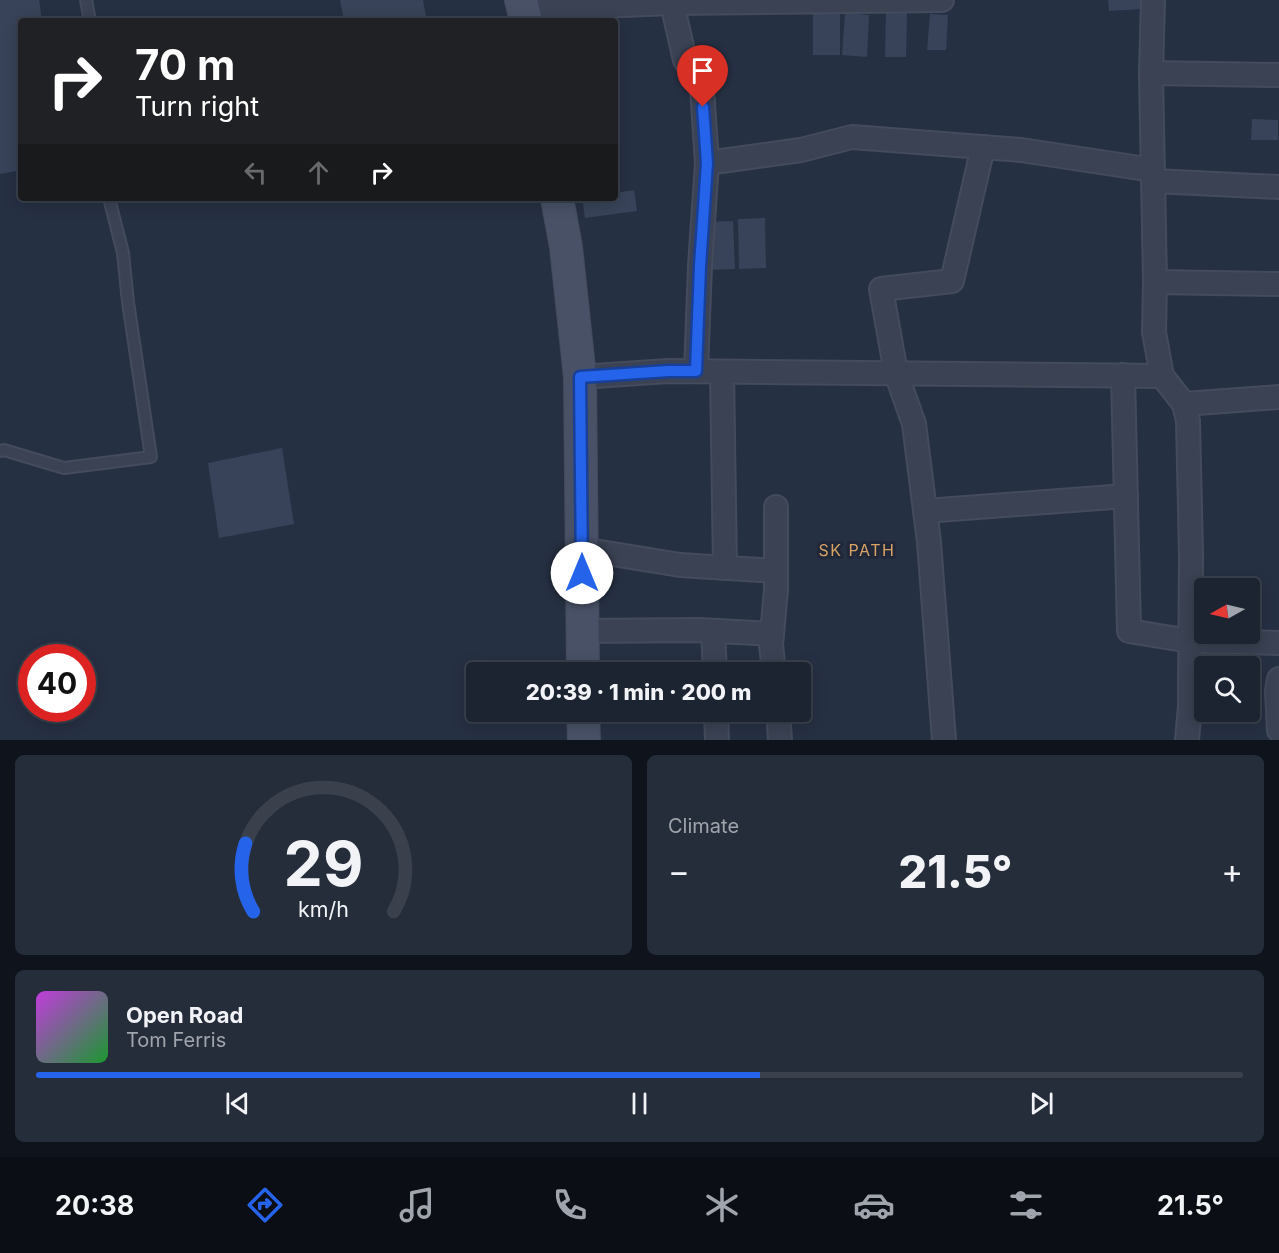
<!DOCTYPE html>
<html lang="en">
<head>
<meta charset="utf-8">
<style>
  :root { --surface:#1c2432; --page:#252c3a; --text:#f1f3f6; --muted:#a0a4ac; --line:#3a414d; --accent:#2563eb }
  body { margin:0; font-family:Inter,sans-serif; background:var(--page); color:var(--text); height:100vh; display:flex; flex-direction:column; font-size:22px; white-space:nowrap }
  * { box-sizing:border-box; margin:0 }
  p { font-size:20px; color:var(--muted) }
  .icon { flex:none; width:33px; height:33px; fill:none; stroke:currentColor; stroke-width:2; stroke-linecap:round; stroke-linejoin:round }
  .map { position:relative; height:740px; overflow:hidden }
  .sheet { display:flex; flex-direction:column; gap:15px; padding:15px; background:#0f141c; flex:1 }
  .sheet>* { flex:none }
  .top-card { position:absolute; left:18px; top:18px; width:600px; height:183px; border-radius:6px; box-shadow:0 3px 15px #0003,0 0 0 2px var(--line); background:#202124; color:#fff; overflow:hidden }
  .needle { width:39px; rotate:262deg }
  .controls { position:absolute; left:1194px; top:578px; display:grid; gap:12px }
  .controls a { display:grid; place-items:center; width:66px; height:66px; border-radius:6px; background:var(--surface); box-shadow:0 3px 15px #0003,0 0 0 2px var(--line); font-size:30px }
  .speed { position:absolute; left:18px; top:644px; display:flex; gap:12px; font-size:30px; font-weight:700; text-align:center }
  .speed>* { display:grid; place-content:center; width:78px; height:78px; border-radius:50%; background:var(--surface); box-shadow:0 3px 15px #0003,0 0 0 2px var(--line); line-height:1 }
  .speed .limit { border:9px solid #d22; background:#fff; color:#111 }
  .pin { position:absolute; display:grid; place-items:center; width:51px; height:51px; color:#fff; margin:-62px -26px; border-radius:50% 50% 50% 0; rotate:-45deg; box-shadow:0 0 6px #0007 }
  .pin .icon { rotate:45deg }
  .me { position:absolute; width:66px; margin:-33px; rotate:0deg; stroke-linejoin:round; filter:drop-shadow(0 0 4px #0008) }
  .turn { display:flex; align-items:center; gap:21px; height:126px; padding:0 18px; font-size:27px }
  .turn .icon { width:78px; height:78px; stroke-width:2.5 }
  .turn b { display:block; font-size:42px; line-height:51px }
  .lanes { display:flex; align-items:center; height:57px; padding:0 18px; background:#0003; justify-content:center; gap:30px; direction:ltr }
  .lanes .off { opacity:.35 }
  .big { font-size:45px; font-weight:800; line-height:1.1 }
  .sheet .widget { flex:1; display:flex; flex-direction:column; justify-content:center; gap:9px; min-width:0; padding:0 21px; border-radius:9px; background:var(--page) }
  .sheet .dial { align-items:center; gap:0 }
  .dial svg { height:156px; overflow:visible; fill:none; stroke:var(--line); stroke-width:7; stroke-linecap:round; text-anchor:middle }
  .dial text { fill:var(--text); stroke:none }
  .song { display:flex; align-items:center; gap:18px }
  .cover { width:72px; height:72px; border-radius:9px; background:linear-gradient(135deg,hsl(290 70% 55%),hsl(130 70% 35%)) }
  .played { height:6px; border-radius:3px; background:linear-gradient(90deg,var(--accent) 60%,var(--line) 60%) }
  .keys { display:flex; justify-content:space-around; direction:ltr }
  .heat { display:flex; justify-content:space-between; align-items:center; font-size:33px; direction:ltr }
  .sheet .tiles { flex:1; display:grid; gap:15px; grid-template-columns:1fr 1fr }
  .widget:last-child { grid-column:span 2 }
  .trip { position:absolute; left:466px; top:662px; width:345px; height:60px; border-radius:6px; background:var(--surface); box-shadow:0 3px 15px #0003,0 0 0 2px var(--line); font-weight:800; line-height:60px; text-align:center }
  .menu { display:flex; height:96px; justify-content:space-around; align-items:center; background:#0b0e14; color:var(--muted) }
  .menu .icon { width:42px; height:42px }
  .menu .active { color:var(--accent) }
  .menu b { font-size:27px; color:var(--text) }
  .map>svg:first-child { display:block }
  .building { fill:#384359 }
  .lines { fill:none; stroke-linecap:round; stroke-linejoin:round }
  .lane-casing { stroke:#444b5c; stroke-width:14 }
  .street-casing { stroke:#444b5c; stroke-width:26 }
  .secondary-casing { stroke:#444b5c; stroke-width:34 }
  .lane { stroke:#3a4253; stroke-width:10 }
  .street { stroke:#3a4253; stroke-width:22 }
  .secondary { stroke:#485166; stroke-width:32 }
  .route-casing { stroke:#184099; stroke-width:15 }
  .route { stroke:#2563eb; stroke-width:10 }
  .labels { text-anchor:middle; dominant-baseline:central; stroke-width:6; stroke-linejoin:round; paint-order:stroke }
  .neighbourhood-label { font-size:16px; letter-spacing:1.5px; fill:#d9a366; stroke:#1f2738 }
</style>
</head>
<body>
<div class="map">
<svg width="1279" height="740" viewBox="0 0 1279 740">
  <rect width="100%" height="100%" fill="#263043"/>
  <g class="building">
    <path d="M0,0H39L42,21H21V170L0,174Z"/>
    <path d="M340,0H423L427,21H344Z"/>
    <path d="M1108,0H1142V9L1109,11Z"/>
    <rect x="813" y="11" width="27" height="44"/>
    <path d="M845,13L869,15L867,57L842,55Z"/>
    <path d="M886,13H907L906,57H885Z"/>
    <path d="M930,14L948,15L946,50H927Z"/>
    <path d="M1252,119L1278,120V140H1251Z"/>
    <path d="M634,190L637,211L585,218L582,198H615V193Z"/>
    <path d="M765,218L766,268L739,269L738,219Z"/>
    <path d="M733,221L735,269L708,270L706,222Z"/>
    <path d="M282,448L294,524L219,538L208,463Z"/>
  </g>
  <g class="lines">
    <defs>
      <g id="lane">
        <path d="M86,0L90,21"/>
        <path d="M0,451L4,450L64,468L151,457L128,302L123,253L109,198"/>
      </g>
      <g id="street">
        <path d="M1153,0L1151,73L1155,282L1154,332L1162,376L1184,404L1188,421L1191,554L1190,706L1187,740"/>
        <path d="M672,3L685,60L702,89L707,163L700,266L696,371"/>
        <path d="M523,9L672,3L942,0"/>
        <path d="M1151,73L1279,75"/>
        <path d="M707,163L801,150L852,137L1021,150L1153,170"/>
        <path d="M1154,181L1279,187"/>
        <path d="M1155,282L1279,284"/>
        <path d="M722,372L725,568"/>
        <path d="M1123,375L1129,631L1190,641L1279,643"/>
        <path d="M580,377L668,371L1162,376"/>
        <path d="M1184,404L1279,397"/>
        <path d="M925,511L1126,496"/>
        <path d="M582,549L680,565L776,571"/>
        <path d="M582,631L699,630L772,634"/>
        <path d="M713,631L715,672"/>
        <path d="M774,672L771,645L776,590V507"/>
        <path d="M1279,679L1277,691L1279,730"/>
        <path d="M716,711L717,740"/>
        <path d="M778,711L780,740"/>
        <path d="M944,740L929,542L914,424L896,373L881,289L952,281L983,147"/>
      </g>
      <g id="secondary">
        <path d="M521,0L526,21"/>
        <path d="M557,198L566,247L580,377L583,672"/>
        <path d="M583,711L584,740"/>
      </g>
    </defs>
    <use href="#lane" class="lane-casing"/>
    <use href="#street" class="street-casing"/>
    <use href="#secondary" class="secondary-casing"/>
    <use href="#lane" class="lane"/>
    <use href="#street" class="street"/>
    <use href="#secondary" class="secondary"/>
  </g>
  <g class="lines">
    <defs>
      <path id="route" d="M582,573L580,377L668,371H696L700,266L707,163L703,107"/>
    </defs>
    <use href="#route" class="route-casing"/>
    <use href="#route" class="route"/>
  </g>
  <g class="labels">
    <g class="neighbourhood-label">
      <text x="857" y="550">SK PATH</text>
    </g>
  </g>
</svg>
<div class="controls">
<a><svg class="needle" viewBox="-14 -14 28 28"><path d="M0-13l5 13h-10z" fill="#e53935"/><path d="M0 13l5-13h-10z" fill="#a0a4ac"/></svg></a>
<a><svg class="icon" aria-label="search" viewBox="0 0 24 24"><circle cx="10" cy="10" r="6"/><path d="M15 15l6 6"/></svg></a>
</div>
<div class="speed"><div class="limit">40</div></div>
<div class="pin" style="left:703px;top:107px;background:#d93025"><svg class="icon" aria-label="arrive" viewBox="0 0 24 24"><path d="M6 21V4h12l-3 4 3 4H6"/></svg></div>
<svg class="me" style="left:582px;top:573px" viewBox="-20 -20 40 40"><circle r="19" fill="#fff"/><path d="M0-13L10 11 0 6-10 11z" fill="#2563eb"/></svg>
<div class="trip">20:39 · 1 min · 200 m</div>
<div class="top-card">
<div class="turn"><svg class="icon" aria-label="right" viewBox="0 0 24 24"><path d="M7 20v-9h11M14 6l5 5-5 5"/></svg><div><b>70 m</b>Turn right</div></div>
<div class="lanes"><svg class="icon off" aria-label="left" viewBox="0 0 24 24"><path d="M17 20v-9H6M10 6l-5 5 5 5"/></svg><svg class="icon off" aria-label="ahead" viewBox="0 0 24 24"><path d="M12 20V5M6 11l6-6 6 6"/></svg><svg class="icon" aria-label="right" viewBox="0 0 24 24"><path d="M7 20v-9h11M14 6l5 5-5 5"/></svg></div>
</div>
</div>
<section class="sheet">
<div class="tiles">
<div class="widget dial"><svg viewBox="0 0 100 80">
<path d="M14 69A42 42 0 1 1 86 69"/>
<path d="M14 69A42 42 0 0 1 10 34" stroke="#2563eb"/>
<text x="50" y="56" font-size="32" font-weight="700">29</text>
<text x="50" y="72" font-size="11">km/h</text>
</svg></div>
<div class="widget"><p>Climate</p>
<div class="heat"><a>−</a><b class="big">21.5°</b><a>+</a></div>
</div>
<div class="widget">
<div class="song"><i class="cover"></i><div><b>Open Road</b><p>Tom Ferris</p></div></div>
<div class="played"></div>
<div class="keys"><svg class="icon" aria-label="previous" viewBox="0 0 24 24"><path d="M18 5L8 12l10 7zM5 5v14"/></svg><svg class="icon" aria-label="pause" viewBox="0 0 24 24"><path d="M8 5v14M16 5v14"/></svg><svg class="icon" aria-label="next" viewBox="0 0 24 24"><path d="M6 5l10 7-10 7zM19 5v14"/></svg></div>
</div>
</div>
</section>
<nav class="menu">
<b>20:38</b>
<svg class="icon active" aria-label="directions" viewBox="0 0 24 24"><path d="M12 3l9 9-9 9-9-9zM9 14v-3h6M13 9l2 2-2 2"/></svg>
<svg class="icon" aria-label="music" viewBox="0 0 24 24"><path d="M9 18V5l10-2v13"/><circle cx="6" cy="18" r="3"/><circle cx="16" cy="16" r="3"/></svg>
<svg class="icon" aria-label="phone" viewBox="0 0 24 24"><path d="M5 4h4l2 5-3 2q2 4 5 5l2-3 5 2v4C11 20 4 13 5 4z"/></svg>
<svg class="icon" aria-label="climate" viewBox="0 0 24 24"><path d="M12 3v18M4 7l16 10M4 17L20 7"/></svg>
<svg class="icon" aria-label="car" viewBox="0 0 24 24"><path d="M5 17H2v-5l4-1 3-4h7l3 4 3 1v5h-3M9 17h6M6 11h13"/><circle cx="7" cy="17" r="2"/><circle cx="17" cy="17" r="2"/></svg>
<svg class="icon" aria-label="filters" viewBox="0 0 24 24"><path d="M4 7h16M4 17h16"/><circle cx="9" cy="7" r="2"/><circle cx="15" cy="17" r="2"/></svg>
<b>21.5°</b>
</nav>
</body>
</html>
